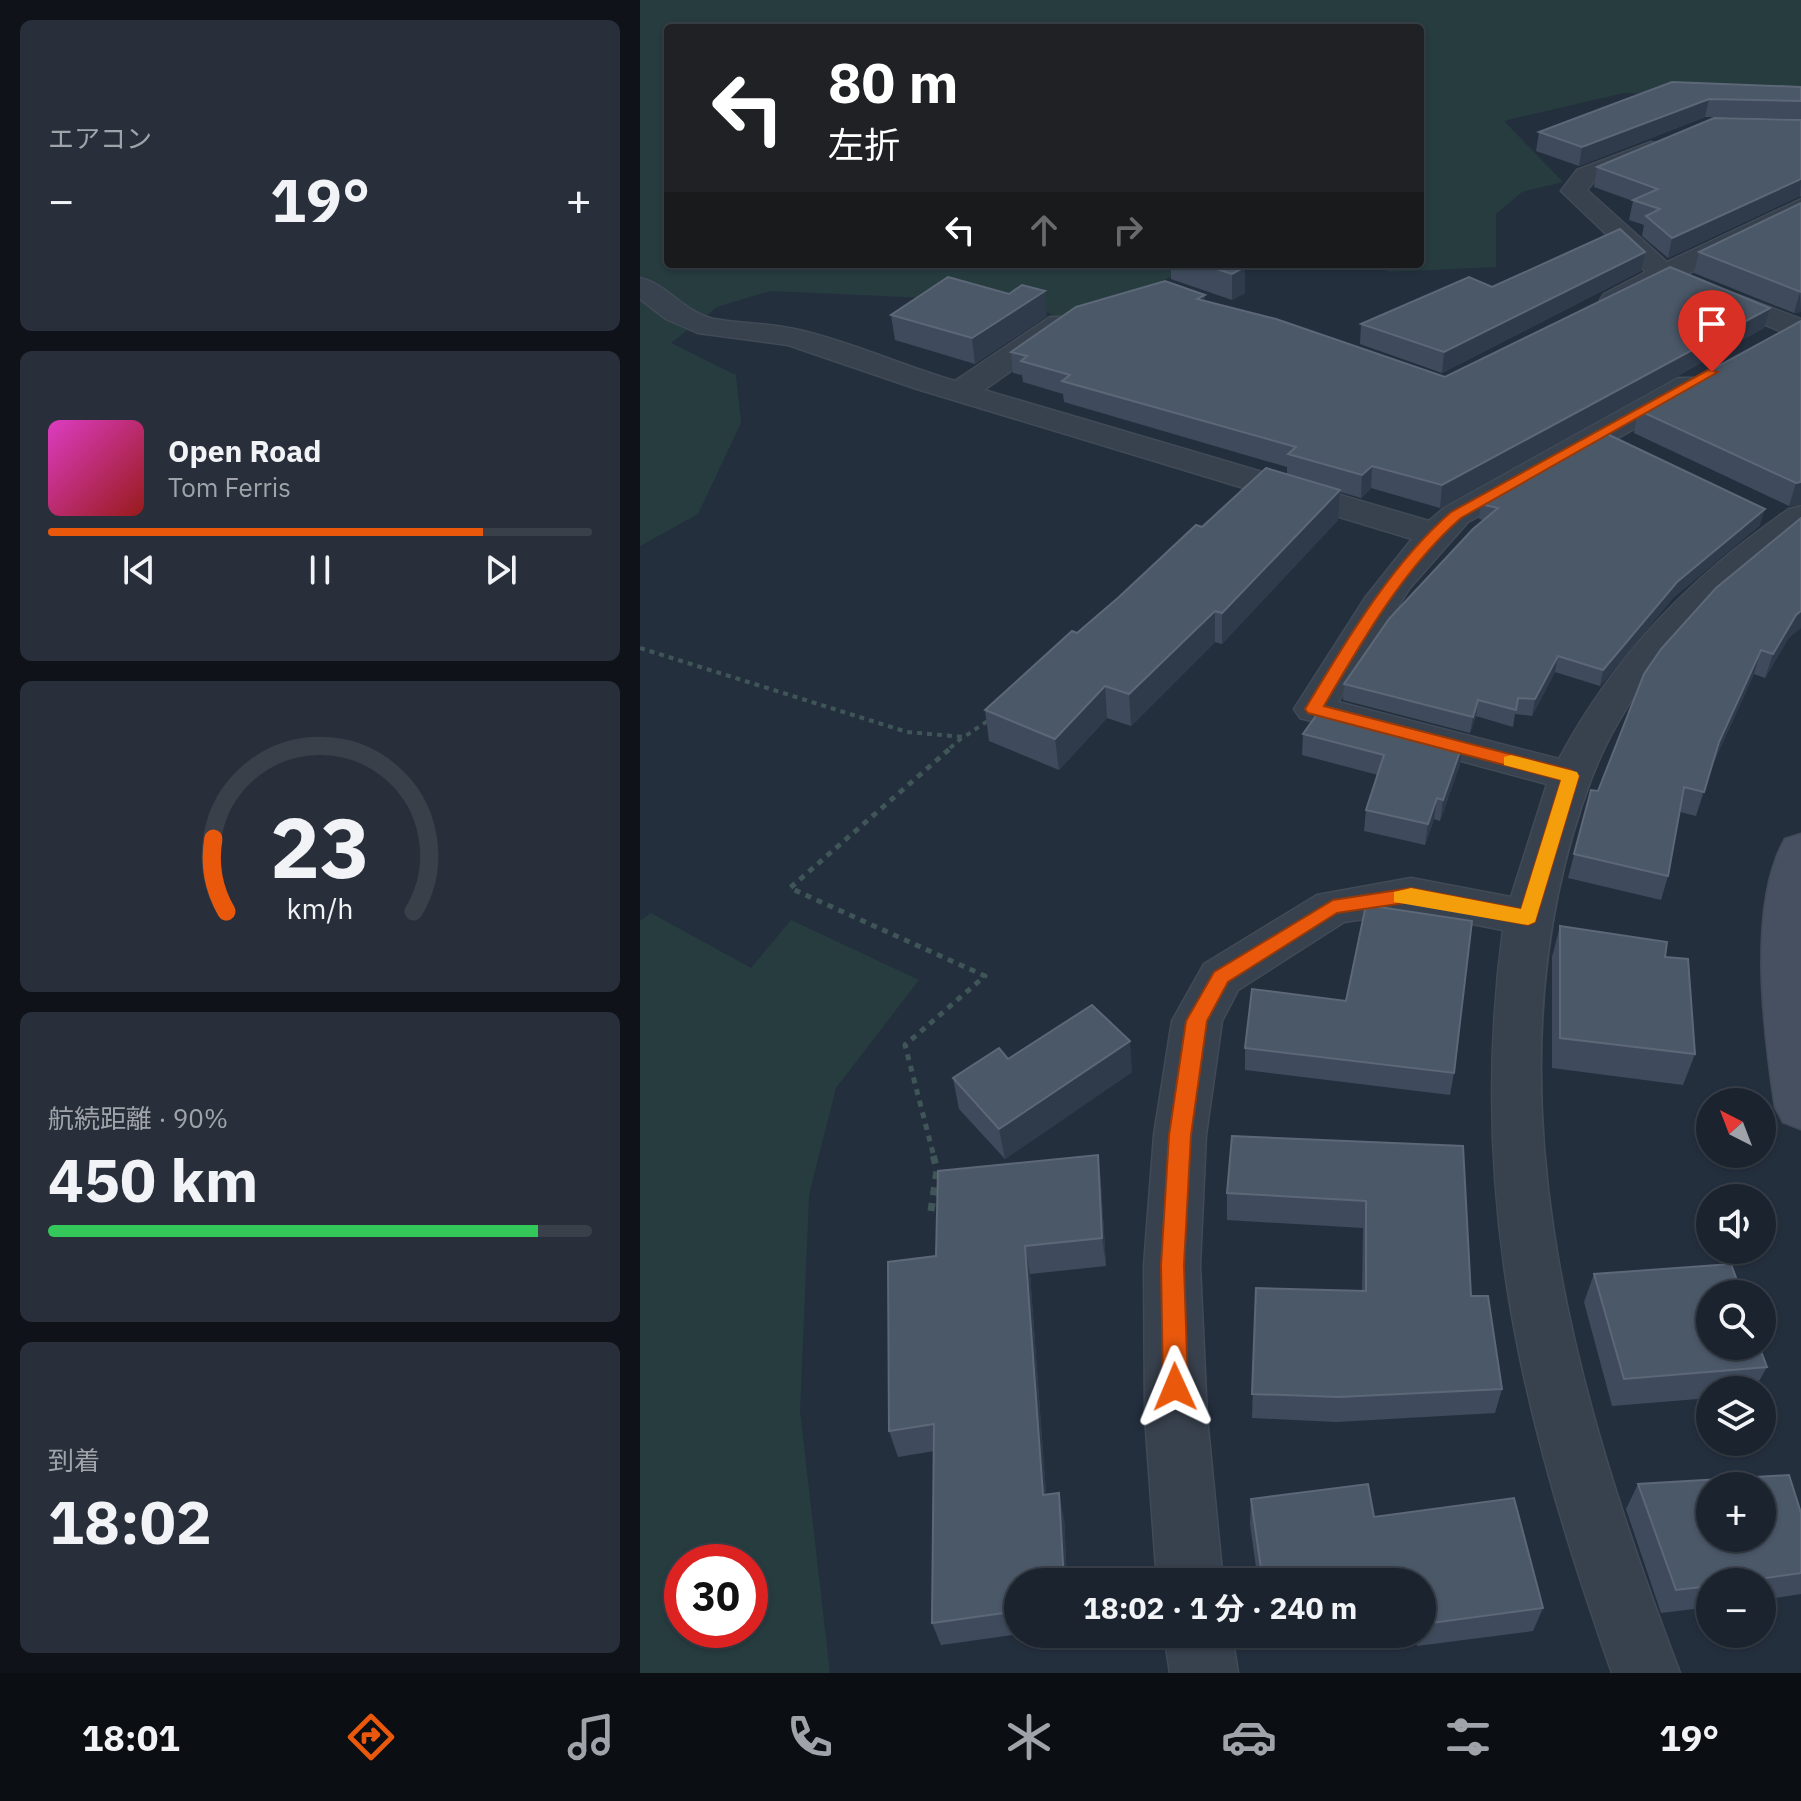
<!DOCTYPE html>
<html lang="ja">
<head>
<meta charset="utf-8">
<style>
  :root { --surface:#1b232e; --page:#282f3a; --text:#f1f3f6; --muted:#a0a4aa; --line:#39404a; --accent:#ea580c }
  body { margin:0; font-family:"IBM Plex Sans","Noto Sans JP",sans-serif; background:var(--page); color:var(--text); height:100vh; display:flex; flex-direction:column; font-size:30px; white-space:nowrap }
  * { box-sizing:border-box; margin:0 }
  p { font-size:26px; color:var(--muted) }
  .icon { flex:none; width:44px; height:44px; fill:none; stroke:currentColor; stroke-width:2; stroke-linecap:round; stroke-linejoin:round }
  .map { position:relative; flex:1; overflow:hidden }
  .panel { display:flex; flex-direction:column; gap:20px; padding:20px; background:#0f1319; width:640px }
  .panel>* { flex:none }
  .banner { position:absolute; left:24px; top:24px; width:760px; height:244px; border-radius:8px; box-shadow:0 2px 6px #0004,0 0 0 2px var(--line); background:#202124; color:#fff; overflow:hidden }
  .needle { width:52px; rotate:318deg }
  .buttons { position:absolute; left:1056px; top:1088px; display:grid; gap:16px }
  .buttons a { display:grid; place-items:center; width:80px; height:80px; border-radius:50%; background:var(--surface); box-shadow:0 2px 6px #0004,0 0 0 2px var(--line); font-size:40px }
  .speed { position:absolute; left:24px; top:1544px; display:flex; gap:16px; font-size:40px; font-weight:700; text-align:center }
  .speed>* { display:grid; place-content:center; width:104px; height:104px; border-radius:50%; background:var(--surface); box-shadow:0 2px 6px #0004,0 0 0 2px var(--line); line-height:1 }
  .speed .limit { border:12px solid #d22; background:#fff; color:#111 }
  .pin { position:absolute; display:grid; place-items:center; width:68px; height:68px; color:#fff; margin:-82px -34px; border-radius:50% 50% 50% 0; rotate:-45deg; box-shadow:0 0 8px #0007 }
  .pin .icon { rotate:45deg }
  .me { position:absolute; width:88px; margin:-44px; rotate:359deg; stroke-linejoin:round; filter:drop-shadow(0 0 6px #0008) }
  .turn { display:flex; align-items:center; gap:28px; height:168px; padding:0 32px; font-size:36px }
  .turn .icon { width:104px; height:104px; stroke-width:2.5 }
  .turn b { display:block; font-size:56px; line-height:68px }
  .lanes { display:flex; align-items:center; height:76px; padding:0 32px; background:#0003; justify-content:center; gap:40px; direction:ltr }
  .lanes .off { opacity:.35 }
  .big { font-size:60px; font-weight:700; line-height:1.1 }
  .panel .widget { flex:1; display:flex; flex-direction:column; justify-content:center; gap:12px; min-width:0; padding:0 28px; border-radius:12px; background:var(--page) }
  .panel .dial { align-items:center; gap:0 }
  .dial svg { height:208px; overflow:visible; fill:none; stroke:var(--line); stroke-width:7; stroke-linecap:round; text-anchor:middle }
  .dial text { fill:var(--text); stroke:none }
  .song { display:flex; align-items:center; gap:24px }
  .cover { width:96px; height:96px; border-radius:12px; background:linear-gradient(135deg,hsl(310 70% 55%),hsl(0 70% 35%)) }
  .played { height:8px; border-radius:4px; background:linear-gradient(90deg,var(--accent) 80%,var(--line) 80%) }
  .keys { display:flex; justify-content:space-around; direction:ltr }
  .heat { display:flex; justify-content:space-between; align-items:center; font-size:44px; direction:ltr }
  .charge { height:12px; border-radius:6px; background:linear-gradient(90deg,#34c759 90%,var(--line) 0) }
  .trip { position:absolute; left:364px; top:1568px; width:432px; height:80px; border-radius:40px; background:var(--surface); box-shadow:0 2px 6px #0004,0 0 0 2px var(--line); font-weight:700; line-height:80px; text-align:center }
  .menu { display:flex; height:128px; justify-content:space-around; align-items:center; background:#0b0e12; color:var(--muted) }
  .menu .icon { width:56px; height:56px }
  .menu .on { color:var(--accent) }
  .menu b { font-size:36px; color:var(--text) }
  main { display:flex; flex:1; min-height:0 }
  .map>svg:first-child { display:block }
  .green { fill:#263c3f; fill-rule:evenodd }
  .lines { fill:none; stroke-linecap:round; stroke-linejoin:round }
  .street-casing { stroke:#414a57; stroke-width:3 }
  .secondary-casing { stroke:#414a57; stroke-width:3 }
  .path-far2 { stroke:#3f5557; stroke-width:4; stroke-dasharray:5 5; stroke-linecap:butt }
  .path-far1 { stroke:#3f5557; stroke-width:5; stroke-dasharray:6 6; stroke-linecap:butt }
  .path { stroke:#3f5557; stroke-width:7; stroke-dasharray:8 8; stroke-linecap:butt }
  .street { fill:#38414e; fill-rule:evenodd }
  .secondary { fill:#465061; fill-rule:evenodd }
  .wall { fill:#3f4b5c }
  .shaded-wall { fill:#2f3b4b }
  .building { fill:#4b5868; stroke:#5c6777; stroke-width:2; fill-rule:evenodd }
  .route { fill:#ea580c; stroke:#983908; stroke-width:2 }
  .slow { fill:#f59e0b }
</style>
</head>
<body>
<main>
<section class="panel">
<div class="widget"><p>エアコン</p>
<div class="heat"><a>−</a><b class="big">19°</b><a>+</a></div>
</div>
<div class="widget">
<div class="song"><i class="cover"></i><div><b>Open Road</b><p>Tom Ferris</p></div></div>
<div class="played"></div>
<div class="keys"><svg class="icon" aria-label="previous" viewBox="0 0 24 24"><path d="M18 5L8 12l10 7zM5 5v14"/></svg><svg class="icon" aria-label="pause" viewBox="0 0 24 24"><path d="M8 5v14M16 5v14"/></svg><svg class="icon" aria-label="next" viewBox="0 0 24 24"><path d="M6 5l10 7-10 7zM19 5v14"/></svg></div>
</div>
<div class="widget dial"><svg viewBox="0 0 100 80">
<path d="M14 69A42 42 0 1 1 86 69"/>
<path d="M14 69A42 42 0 0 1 9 41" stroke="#ea580c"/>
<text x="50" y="56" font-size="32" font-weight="700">23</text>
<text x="50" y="72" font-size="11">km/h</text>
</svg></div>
<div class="widget"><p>航続距離 · 90%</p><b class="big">450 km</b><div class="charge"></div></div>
<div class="widget"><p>到着</p><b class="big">18:02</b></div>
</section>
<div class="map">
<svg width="1161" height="1673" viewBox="0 0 1161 1673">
  <rect width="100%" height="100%" fill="#242f3e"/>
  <g class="green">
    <path d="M0,0H1161V100L984,93L864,121L923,182L882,192L856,214V267L750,272L727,264H780V28H28V264H556L520,282L419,317L380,302L130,291L77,307L62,319L0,279Z"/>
    <path d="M0,293L50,328L31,343L96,375L101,423L58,514L0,546Z"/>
    <path d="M11,913L111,968L151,920L279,980L196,1088L169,1195L160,1411L190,1673H0V921ZM110,1562V1630H42V1562Z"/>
  </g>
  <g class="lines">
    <defs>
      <g id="street">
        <path d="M1011,142L1019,144L1023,149L1019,154L955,180L947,190L1027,262L1161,199V217L984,306H964L960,300L964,294L1006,272L921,191L937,170Z"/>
        <path d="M0,278C27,284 45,313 74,319C102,324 130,323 159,330C212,342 263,366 315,381L410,317H430L434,323L430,329L344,390L789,521L804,508L1038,378H1060L1064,385L1060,392L828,522L769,589L698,702L919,759C975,654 1052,576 1149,509L1161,506V532C1074,594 991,675 952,777C839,1073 933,1391 1040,1673H972C883,1420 827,1200 863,930L771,912L704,922L598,990L582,1021L566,1135L560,1265L567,1417L583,1582H517L505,1417L504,1265L514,1135L532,1021L564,964L677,895L771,878L871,897L907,784L660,718L654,709L725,598L772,539L277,389L148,345L58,333L26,319L0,299Z"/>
        <path d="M1071,285L1161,319V334L1145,333L1061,299L1057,293L1061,287Z"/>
        <path d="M524,1634H592L598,1673H530Z"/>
      </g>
      <path id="secondary" d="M1161,834V1129L1143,1122L1135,1107C1124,1034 1107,905 1145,839Z"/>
    </defs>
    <use href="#street" class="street-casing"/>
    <use href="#secondary" class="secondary-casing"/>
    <g class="path-far2">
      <path d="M0,648L267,732L324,737L349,720"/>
      <path d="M310,748L323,737"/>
    </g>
    <path class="path-far1" d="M293,1153L265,1045L345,976L150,888L313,746"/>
    <path class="path" d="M291,1211L297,1170L292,1151"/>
    <use href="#street" class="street"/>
    <use href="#secondary" class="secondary"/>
  </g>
  <g class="wall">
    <path d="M1032,82L1161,87V119L1065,117L939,166L896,151L899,132Z"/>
    <path d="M1161,120V197L1160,196L1028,258L1002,236L1004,225L989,220L993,201L954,187L957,167Z"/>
    <path d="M1161,203V312L1154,313L1054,273L1059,252Z"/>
    <path d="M531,264H596L605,293L592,300L531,279Z"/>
    <path d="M1001,271L802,373L720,344L721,324L852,287Z"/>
    <path d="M565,295V301L805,377L1124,328L800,508L731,488L721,498L700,492L698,520L582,644L575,642L491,726L467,718L419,770L349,741L345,710L562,527L647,474V467L424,402L423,394L383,382L382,375L373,373L371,352Z"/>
    <path d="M251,315L407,316L335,364L255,340Z"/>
    <path d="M1161,321V504L1149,506L994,433L998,410Z"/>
    <path d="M841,504L1120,525L1033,598L960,686L915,672L892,716L875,714L873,727L836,716L830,733L703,700L704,684L843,520L839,519Z"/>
    <path d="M1161,518L1148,639L1125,678L1114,674L1072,766L1056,816L1040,812L1028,876L1021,900L928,878L951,790L958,791Z"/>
    <path d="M663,734L820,764L800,821L794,819L785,845L724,831L726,810L738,775L662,755Z"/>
    <path d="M920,926L1055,1054L1043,1085L912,1068V957Z"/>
    <path d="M605,1048L814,1073L810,1095L605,1070Z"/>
    <path d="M368,1059L492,1072L365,1159L319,1109L313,1078Z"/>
    <path d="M823,1146L831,1296L862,1389L855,1413L696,1422L612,1418L616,1288L722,1291L723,1228L587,1220V1193Z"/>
    <path d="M458,1155L461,1184L466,1266L390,1274L406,1495L424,1518L427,1582H378V1634H379L301,1645L292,1623L294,1451L258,1457L249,1431L296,1256Z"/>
    <path d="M954,1274L1127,1367L1114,1390H1070V1398L972,1406L944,1302Z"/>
    <path d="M998,1484L1161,1513V1594L1122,1600V1582H1070V1607L1021,1613L986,1509Z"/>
    <path d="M611,1499L734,1517L903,1608L893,1631L777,1646L775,1634H782V1582H618L610,1524Z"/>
  </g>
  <g class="shaded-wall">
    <path d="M1069,99L1065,117L939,166L942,147Z"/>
    <path d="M1161,179L1160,196L1028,258L1032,238Z"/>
    <path d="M1005,252L1001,271L802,373L804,352Z"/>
    <path d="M605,267V293L592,300V274Z"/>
    <path d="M405,291L407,316L335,364L332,338Z"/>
    <path d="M1160,292L1161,312L1154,313Z"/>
    <path d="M565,295L566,315L557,299Z"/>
    <path d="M1130,308L1124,328L800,508L802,485Z"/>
    <path d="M732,466L731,488L721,498L722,475Z"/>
    <path d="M1161,482V504L1149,506L1156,483Z"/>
    <path d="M700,490L698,520L582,644V613Z"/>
    <path d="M1125,509L1120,525L1033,598L960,686L963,670L1037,582Z"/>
    <path d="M575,611V642L491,726L489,694Z"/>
    <path d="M1161,611V628L1148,639L1125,678L1133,654L1156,615Z"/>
    <path d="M1121,650L1114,674L1072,766L1079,742Z"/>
    <path d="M918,656L915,672L892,716L895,699Z"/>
    <path d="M465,686L467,718L419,770L415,739Z"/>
    <path d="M838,700L836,716L830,733L833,717Z"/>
    <path d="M823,743L820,764L800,821L803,800Z"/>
    <path d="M797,798L794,819L785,845L788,824Z"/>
    <path d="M490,1041L492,1072L365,1159L359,1129Z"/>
    <path d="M458,1155L461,1184L466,1266L462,1238Z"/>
    <path d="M385,1246L390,1274L408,1520L403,1495Z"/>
    <path d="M419,1493L424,1518L427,1582H424Z"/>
  </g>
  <g class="building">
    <path d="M1032,82L1161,87V101L1069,99L942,147L899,132Z"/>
    <path d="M1074,118L1161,120V179L1032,238L1006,216L1020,209L993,200L1018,189L957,167Z"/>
    <path d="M1161,203V292L1059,252Z"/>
    <path d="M980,229L1005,252L804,352L721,324L829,277L852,287Z"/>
    <path d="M561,264H596L605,267L592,274Z"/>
    <path d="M1030,267L1130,308L802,485L732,466L722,475L648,454L656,447L422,381L430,375L381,361L387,356L371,352L436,307L525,281L565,295L557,299L636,319L805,377Z"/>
    <path d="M308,277L369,294L382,285L405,291L332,338L251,315Z"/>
    <path d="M1161,321V482L1156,483L998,410Z"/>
    <path d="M967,434L1125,509L1037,582L963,670L918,656L895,699L878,698L876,710L838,700L833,717L704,684L749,619L833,529L858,508L841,504Z"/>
    <path d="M626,468L700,490L582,613L575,611L489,694L465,686L415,739L345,710L432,631L437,633L479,597L556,525L562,527Z"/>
    <path d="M1161,518V611L1156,615L1133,654L1121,650L1079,742L1064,792L1044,787L1028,876L934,854L951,790L958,791L1004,674L1021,649L1076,588Z"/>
    <path d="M683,706L823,743L803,800L797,798L788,824L726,810L744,755L663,734Z"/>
    <path d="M726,905L832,921L814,1073L605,1048L612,989L706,1001Z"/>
    <path d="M920,926L1027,942L1025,957L1048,959L1055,1054L920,1038Z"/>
    <path d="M452,1005L490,1041L359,1129L313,1078L359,1048L368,1059Z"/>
    <path d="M592,1136L823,1146L831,1296H848L862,1389L699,1397L612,1394L616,1288L726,1291V1201L587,1193Z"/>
    <path d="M458,1155L462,1238L385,1246L403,1495L419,1493L424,1582H378V1611L292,1623L294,1424L249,1431L248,1262L296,1256L298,1171Z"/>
    <path d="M1091,1264L1102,1294H1070V1346H1119L1127,1367L984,1379L954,1274Z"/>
    <path d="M1149,1475L1161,1513V1573L1097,1582H1070V1586L1036,1590L998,1484ZM1070,1486H1122V1538H1070Z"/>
    <path d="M728,1484L734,1517L874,1498L903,1608L784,1624L782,1616V1582H776L775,1577L741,1582H623L611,1499Z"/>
  </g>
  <path class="route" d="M1068,370L1078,372L821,518C764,568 722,641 684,706L931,770L939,776L895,922L888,925L771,902L697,913L588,982L567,1021L551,1135L544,1265L548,1387L544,1395L535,1399L526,1395L523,1387L521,1265L529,1135L546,1021L574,972L693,900L771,888L881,909L921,780L668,713L665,709C706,641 751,564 811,512Z"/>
  <path class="slow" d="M871,755L937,772L939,776L895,922L888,925L754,902V892L771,888L881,909L921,780L864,765V757Z"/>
</svg>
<div class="buttons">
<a><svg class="needle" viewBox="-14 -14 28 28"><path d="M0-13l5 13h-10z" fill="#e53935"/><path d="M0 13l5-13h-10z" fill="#a0a4aa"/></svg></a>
<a><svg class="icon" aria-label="sound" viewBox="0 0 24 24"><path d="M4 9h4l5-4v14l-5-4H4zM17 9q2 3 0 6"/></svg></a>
<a><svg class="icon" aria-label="search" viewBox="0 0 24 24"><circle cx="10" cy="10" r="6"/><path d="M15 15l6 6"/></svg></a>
<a><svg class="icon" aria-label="layers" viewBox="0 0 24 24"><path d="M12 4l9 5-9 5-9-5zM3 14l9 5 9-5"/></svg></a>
<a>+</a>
<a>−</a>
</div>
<div class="speed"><div class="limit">30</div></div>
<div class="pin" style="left:1072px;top:372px;background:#d93025"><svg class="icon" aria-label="arrive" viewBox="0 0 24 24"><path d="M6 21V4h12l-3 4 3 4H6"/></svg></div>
<svg class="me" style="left:535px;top:1387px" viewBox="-20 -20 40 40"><path d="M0-17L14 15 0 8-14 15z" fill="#ea580c" stroke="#fff" stroke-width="4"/></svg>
<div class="trip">18:02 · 1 分 · 240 m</div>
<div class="banner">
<div class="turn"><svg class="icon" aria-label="left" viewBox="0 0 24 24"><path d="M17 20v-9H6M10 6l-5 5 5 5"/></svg><div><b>80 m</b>左折</div></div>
<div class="lanes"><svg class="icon" aria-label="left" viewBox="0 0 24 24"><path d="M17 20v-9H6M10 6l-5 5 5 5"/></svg><svg class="icon off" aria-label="ahead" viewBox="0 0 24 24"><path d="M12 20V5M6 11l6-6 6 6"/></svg><svg class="icon off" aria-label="right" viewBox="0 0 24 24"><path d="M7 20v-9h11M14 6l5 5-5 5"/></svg></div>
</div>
</div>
</main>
<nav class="menu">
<b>18:01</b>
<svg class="icon on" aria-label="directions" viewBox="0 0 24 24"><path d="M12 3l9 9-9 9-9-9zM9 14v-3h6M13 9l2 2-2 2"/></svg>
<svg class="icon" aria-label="music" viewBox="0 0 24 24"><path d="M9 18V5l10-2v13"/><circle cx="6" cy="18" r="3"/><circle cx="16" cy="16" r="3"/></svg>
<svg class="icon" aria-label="phone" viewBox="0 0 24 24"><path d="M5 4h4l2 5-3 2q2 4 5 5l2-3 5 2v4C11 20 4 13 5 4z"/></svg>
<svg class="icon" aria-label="climate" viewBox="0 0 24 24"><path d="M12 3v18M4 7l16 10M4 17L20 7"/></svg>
<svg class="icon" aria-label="car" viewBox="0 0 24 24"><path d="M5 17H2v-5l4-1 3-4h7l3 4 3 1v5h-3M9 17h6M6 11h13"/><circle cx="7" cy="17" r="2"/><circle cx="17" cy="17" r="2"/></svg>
<svg class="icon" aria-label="filters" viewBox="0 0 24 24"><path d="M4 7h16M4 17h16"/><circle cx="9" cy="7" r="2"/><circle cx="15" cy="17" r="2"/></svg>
<b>19°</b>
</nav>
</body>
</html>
